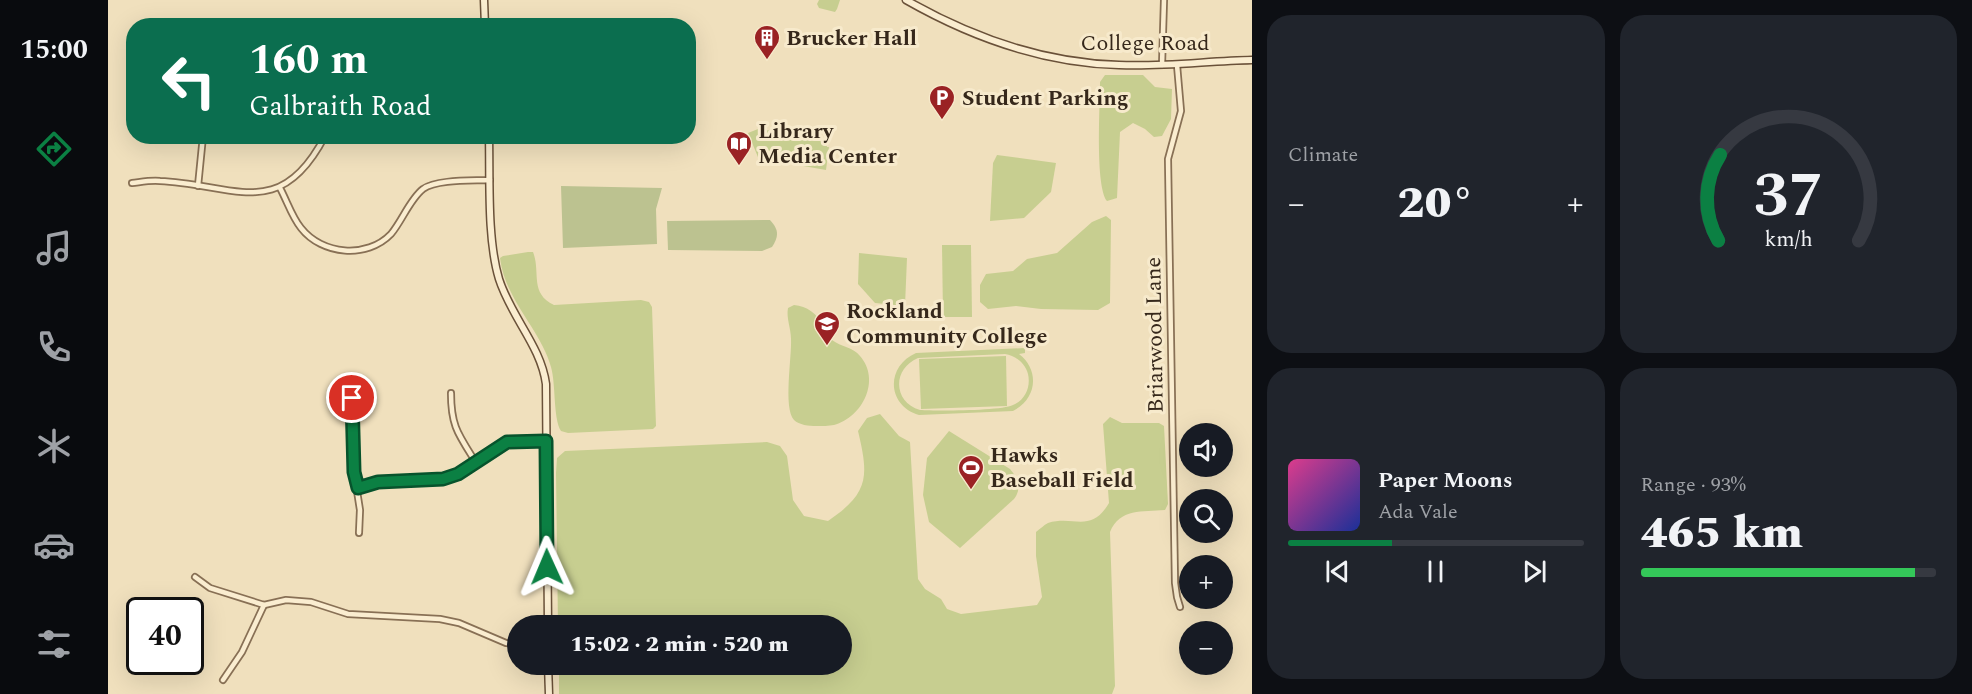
<!DOCTYPE html>
<html lang="en">
<head>
<meta charset="utf-8">
<style>
  :root { --surface:#171b24; --page:#20242c; --text:#f1f3f6; --muted:#9ea1a6; --line:#363941; --accent:#0b8043 }
  body { margin:0; font-family:Spectral,serif; background:var(--page); color:var(--text); height:100vh; display:flex; flex-direction:column; font-size:22px; white-space:nowrap }
  * { box-sizing:border-box; margin:0 }
  p { font-size:20px; color:var(--muted) }
  .icon { flex:none; width:33px; height:33px; fill:none; stroke:currentColor; stroke-width:2; stroke-linecap:round; stroke-linejoin:round }
  .map { position:relative; flex:1; overflow:hidden }
  .details { display:flex; flex-direction:column; gap:15px; padding:15px; background:#0d0f14; width:720px }
  .details>* { flex:none }
  .top-card { position:absolute; left:18px; top:18px; width:570px; height:126px; border-radius:24px; box-shadow:0 6px 24px #0002; background:#0b6e4f; color:#fff; overflow:hidden }
  .tools { position:absolute; left:1071px; top:423px; display:grid; gap:12px }
  .tools a { display:grid; place-items:center; width:54px; height:54px; border-radius:50%; background:var(--surface); box-shadow:0 6px 24px #0002; font-size:30px }
  .speed { position:absolute; left:18px; top:597px; display:flex; gap:12px; font-size:30px; font-weight:700; text-align:center }
  .speed>* { display:grid; place-content:center; width:78px; height:78px; border-radius:50%; background:var(--surface); box-shadow:0 6px 24px #0002; line-height:1 }
  .speed .limit { border:3px solid #111; border-radius:9px; background:#fff; color:#111 }
  .pin { position:absolute; display:grid; place-items:center; width:51px; height:51px; color:#fff; margin:-26px; border:3px solid #fff; border-radius:50%; box-shadow:0 2px 6px #0007 }
  .me { position:absolute; width:66px; margin:-33px; rotate:359deg; stroke-linejoin:round; filter:drop-shadow(0 0 4px #0008) }
  .turn { display:flex; align-items:center; gap:21px; height:126px; padding:0 24px; font-size:27px }
  .turn .icon { width:78px; height:78px; stroke-width:2.5 }
  .turn b { display:block; font-size:42px; line-height:51px }
  .big { font-size:45px; font-weight:800; line-height:1.1 }
  .details .card { flex:1; display:flex; flex-direction:column; justify-content:center; gap:9px; min-width:0; padding:0 21px; border-radius:24px; background:var(--page) }
  .details .dial { align-items:center; gap:0 }
  .dial svg { height:156px; overflow:visible; fill:none; stroke:var(--line); stroke-width:7; stroke-linecap:round; text-anchor:middle }
  .dial text { fill:var(--text); stroke:none }
  .song { display:flex; align-items:center; gap:18px }
  .cover { width:72px; height:72px; border-radius:9px; background:linear-gradient(135deg,hsl(330 70% 55%),hsl(230 70% 35%)) }
  .played { height:6px; border-radius:3px; background:linear-gradient(90deg,var(--accent) 35%,var(--line) 35%) }
  .keys { display:flex; justify-content:space-around; direction:ltr }
  .heat { display:flex; justify-content:space-between; align-items:center; font-size:33px; direction:ltr }
  .charge { height:9px; border-radius:4px; background:linear-gradient(90deg,#34c759 93%,var(--line) 0) }
  .details .tiles { flex:1; display:grid; gap:15px; grid-template-columns:repeat(2,1fr) }
  .trip { position:absolute; left:399px; top:615px; width:345px; height:60px; border-radius:30px; background:var(--surface); box-shadow:0 6px 24px #0002; font-weight:800; line-height:60px; text-align:center }
  main { display:flex; flex:1; min-height:0 }
  .menu { display:flex; flex-direction:column; width:108px; justify-content:space-around; align-items:center; background:#090b0e; color:var(--muted) }
  .menu .icon { width:42px; height:42px }
  .menu .selected { color:var(--accent) }
  .menu b { font-size:27px; color:var(--text) }
  .map>svg:first-child { display:block }
  .green { fill:#c7ce90; fill-rule:evenodd }
  .cemetery { fill:#bcc290 }
  .lines { fill:none; stroke-linecap:round; stroke-linejoin:round }
  .street-casing { stroke:#887055; stroke-width:8 }
  .secondary-casing { stroke:#6a5139; stroke-width:9 }
  .street { stroke:#faedd0; stroke-width:4.5 }
  .secondary { stroke:#faedd0; stroke-width:6 }
  .route-casing { stroke:#07532c; stroke-width:15 }
  .route { stroke:#0b8043; stroke-width:10 }
  .labels { text-anchor:middle; dominant-baseline:central; stroke-width:6; stroke-linejoin:round; paint-order:stroke }
  .poi-label { font-size:22px; font-weight:bold; fill:#36281b; stroke:#f7eacc; text-anchor:start }
  .street-label { font-size:22px; fill:#36281b; stroke:#f7eacc }
</style>
</head>
<body>
<main>
<nav class="menu">
<b>15:00</b>
<svg class="icon selected" aria-label="directions" viewBox="0 0 24 24"><path d="M12 3l9 9-9 9-9-9zM9 14v-3h6M13 9l2 2-2 2"/></svg>
<svg class="icon" aria-label="music" viewBox="0 0 24 24"><path d="M9 18V5l10-2v13"/><circle cx="6" cy="18" r="3"/><circle cx="16" cy="16" r="3"/></svg>
<svg class="icon" aria-label="phone" viewBox="0 0 24 24"><path d="M5 4h4l2 5-3 2q2 4 5 5l2-3 5 2v4C11 20 4 13 5 4z"/></svg>
<svg class="icon" aria-label="climate" viewBox="0 0 24 24"><path d="M12 3v18M4 7l16 10M4 17L20 7"/></svg>
<svg class="icon" aria-label="car" viewBox="0 0 24 24"><path d="M5 17H2v-5l4-1 3-4h7l3 4 3 1v5h-3M9 17h6M6 11h13"/><circle cx="7" cy="17" r="2"/><circle cx="17" cy="17" r="2"/></svg>
<svg class="icon" aria-label="filters" viewBox="0 0 24 24"><path d="M4 7h16M4 17h16"/><circle cx="9" cy="7" r="2"/><circle cx="15" cy="17" r="2"/></svg>
</nav>
<div class="map">
<svg width="1144" height="694" viewBox="0 0 1144 694">
  <rect width="100%" height="100%" fill="#f0e0bd"/>
  <g class="green">
    <path d="M711,0H732L729,9L727,12L711,8L709,4Z"/>
    <path d="M997,75H1035L1047,87L1064,89L1063,119L1054,136L1046,137L1037,129L1025,123L1012,132L1009,198L999,201C987,186 992,105 992,82Z"/>
    <path d="M650,129L673,132V135L718,142L719,147H721L718,170L684,164L681,158L671,156L666,162L656,160L652,162L640,133Z"/>
    <path d="M889,155L948,163L943,192L916,218L882,221L885,163Z"/>
    <path d="M998,216L1003,220L1002,303L990,310L933,309L908,306L880,309L872,302V285L878,274L905,271L919,259L949,253L984,222Z"/>
    <path d="M834,245H863L864,317H835Z"/>
    <path d="M420,252H425C433,272 421,293 446,305L533,300L541,302L544,307L548,426L545,429L460,433L453,431C445,419 448,384 443,367C433,330 397,300 392,258L395,256Z"/>
    <path d="M751,253L799,258L797,306L767,303L750,284Z"/>
    <path d="M686,305C699,306 709,314 715,325C718,330 719,337 724,340C733,347 745,347 752,356C773,380 755,417 726,425C721,426 714,426 708,426C701,426 691,425 686,420C675,408 684,357 683,339C683,328 678,318 680,308Z"/>
    <path d="M917,348V353L911,354C932,370 929,399 905,411L811,415C778,405 778,366 808,353ZM897,354C908,356 917,363 920,374C923,387 917,400 905,405C893,411 828,411 812,410C785,402 784,369 810,358Z"/>
    <path d="M898,356L899,406L813,409L811,359Z"/>
    <path d="M772,414L791,436L802,442L810,579L817,589L833,599L839,609L853,614L929,605L934,597L928,556V532C932,529 936,525 940,523C966,515 983,534 1001,503L995,424L1002,417L1014,423H1051L1056,426L1060,504L1057,510C1034,512 1012,508 1002,532L1007,686L1004,694H451V665L734,664V626L450,625L448,473L449,458L457,451L659,442L672,446L679,456L685,500L696,516L720,521C761,493 761,477 750,431L759,418Z"/>
    <path d="M841,431L902,469C910,478 914,489 906,499L852,548L821,522L815,495L819,458Z"/>
  </g>
  <g class="cemetery">
    <path d="M453,186L554,188L548,209L549,244L455,248Z"/>
    <path d="M662,220C671,230 671,236 664,247L654,251L560,250L559,221Z"/>
  </g>
  <g class="lines">
    <defs>
      <g id="street">
        <path d="M1054,65L1056,0"/>
        <path d="M1069,65L1073,111L1060,159L1067,583L1069,597L1072,607"/>
        <path d="M24,183C33,182 43,180 52,181C125,184 172,223 217,136"/>
        <path d="M90,186L95,136"/>
        <path d="M172,188C179,201 184,217 193,228C214,255 259,259 283,234C294,221 302,199 315,189C329,179 365,181 382,180"/>
        <path d="M343,393C343,426 350,434 367,461"/>
        <path d="M244,398L246,472L252,510L251,533"/>
        <path d="M250,488L270,482L335,479L350,474L399,442L438,441"/>
        <path d="M87,577L102,588L156,605L178,600L203,602L240,614L332,619L351,623L398,643L410,644"/>
        <path d="M115,680L134,652L156,605"/>
      </g>
      <g id="secondary">
        <path d="M376,0L377,26"/>
        <path d="M798,0C863,37 934,63 1011,65C1055,67 1100,61 1144,60"/>
        <path d="M381,136C382,180 379,239 391,279C403,317 433,346 438,384L440,626"/>
        <path d="M440,664L441,694"/>
      </g>
    </defs>
    <use href="#street" class="street-casing"/>
    <use href="#secondary" class="secondary-casing"/>
    <use href="#street" class="street"/>
    <use href="#secondary" class="secondary"/>
  </g>
  <g class="lines">
    <defs>
      <path id="route" d="M244,398L246,472L250,488L270,482L335,479L350,474L399,442L438,441L439,567"/>
    </defs>
    <use href="#route" class="route-casing"/>
    <use href="#route" class="route"/>
  </g>
  <defs>
    <symbol id="building-pin" viewBox="-11 -11 22 30"><path d="M0 17L-7.5 6A9.5 9.5 0 1 1 7.5 6Z" fill="#9a2224" stroke="#f7eacc"/><path d="M-4-6H4V6H1V3H-1V6H-4ZM-2.5-4.3h1.7v1.8h-1.7ZM.8-4.3h1.7v1.8H.8ZM-2.5-1h1.7V.8h-1.7ZM.8-1h1.7V.8H.8Z" fill="#fff"/></symbol>
    <symbol id="parking-pin" viewBox="-11 -11 22 30"><path d="M0 17L-7.5 6A9.5 9.5 0 1 1 7.5 6Z" fill="#9a2224" stroke="#f7eacc"/><path d="M-3.5-5.5H1a3.5 3.5 0 0 1 0 7H-1V5.5H-3.5ZM-1-3.4V-.6H.8a1.4 1.4 0 0 0 0-2.8Z" fill="#fff"/></symbol>
    <symbol id="library-pin" viewBox="-11 -11 22 30"><path d="M0 17L-7.5 6A9.5 9.5 0 1 1 7.5 6Z" fill="#9a2224" stroke="#f7eacc"/><path d="M-6-4Q-3-5.5-.7-3.5V5Q-3 3-6 4ZM6-4Q3-5.5 .7-3.5V5Q3 3 6 4Z" fill="#fff"/></symbol>
    <symbol id="university-pin" viewBox="-11 -11 22 30"><path d="M0 17L-7.5 6A9.5 9.5 0 1 1 7.5 6Z" fill="#9a2224" stroke="#f7eacc"/><path d="M0-5L7-2L0 1L-7-2ZM-4 1L0 2.5L4 1V4Q0 6-4 4Z" fill="#fff"/></symbol>
    <symbol id="stadium-pin" viewBox="-11 -11 22 30"><path d="M0 17L-7.5 6A9.5 9.5 0 1 1 7.5 6Z" fill="#9a2224" stroke="#f7eacc"/><path d="M0-5a6.5 5 0 1 0 0 10a6.5 5 0 1 0 0-10ZM-3.5-1.8h7v3.6h-7Z" fill="#fff"/></symbol>
  </defs>
  <g fill-rule="evenodd">
    <use href="#building-pin" x="644" y="23" width="30" height="40"/>
    <use href="#parking-pin" x="819" y="83" width="30" height="40"/>
    <use href="#library-pin" x="616" y="129" width="30" height="40"/>
    <use href="#university-pin" x="704" y="309" width="30" height="40"/>
    <use href="#stadium-pin" x="848" y="453" width="30" height="40"/>
  </g>
  <g class="labels">
    <g class="poi-label">
      <text x="678" y="38">Brucker Hall</text>
      <text x="854" y="98">Student Parking</text>
      <text x="650" y="131">Library<tspan x="650" dy="25">Media Center</tspan></text>
      <text x="738" y="311">Rockland<tspan x="738" dy="25">Community College</tspan></text>
      <text x="882" y="455">Hawks<tspan x="882" dy="25">Baseball Field</tspan></text>
    </g>
    <g class="street-label">
      <text x="1037" y="43">College Road</text>
      <text transform="translate(1047 335) rotate(-91)">Briarwood Lane</text>
    </g>
  </g>
</svg>
<div class="tools">
<a><svg class="icon" aria-label="sound" viewBox="0 0 24 24"><path d="M4 9h4l5-4v14l-5-4H4zM17 9q2 3 0 6"/></svg></a>
<a><svg class="icon" aria-label="search" viewBox="0 0 24 24"><circle cx="10" cy="10" r="6"/><path d="M15 15l6 6"/></svg></a>
<a>+</a>
<a>−</a>
</div>
<div class="speed"><div class="limit">40</div></div>
<div class="pin" style="left:244px;top:398px;background:#d93025"><svg class="icon" aria-label="arrive" viewBox="0 0 24 24"><path d="M6 21V4h12l-3 4 3 4H6"/></svg></div>
<svg class="me" style="left:439px;top:567px" viewBox="-20 -20 40 40"><path d="M0-17L14 15 0 8-14 15z" fill="#0b8043" stroke="#fff" stroke-width="4"/></svg>
<div class="trip">15:02 · 2 min · 520 m</div>
<div class="top-card">
<div class="turn"><svg class="icon" aria-label="left" viewBox="0 0 24 24"><path d="M17 20v-9H6M10 6l-5 5 5 5"/></svg><div><b>160 m</b>Galbraith Road</div></div>
</div>
</div>
<section class="details">
<div class="tiles">
<div class="card"><p>Climate</p>
<div class="heat"><a>−</a><b class="big">20°</b><a>+</a></div>
</div>
<div class="card dial"><svg viewBox="0 0 100 80">
<path d="M14 69A42 42 0 1 1 86 69"/>
<path d="M14 69A42 42 0 0 1 15 25" stroke="#0b8043"/>
<text x="50" y="56" font-size="32" font-weight="700">37</text>
<text x="50" y="72" font-size="11">km/h</text>
</svg></div>
<div class="card">
<div class="song"><i class="cover"></i><div><b>Paper Moons</b><p>Ada Vale</p></div></div>
<div class="played"></div>
<div class="keys"><svg class="icon" aria-label="previous" viewBox="0 0 24 24"><path d="M18 5L8 12l10 7zM5 5v14"/></svg><svg class="icon" aria-label="pause" viewBox="0 0 24 24"><path d="M8 5v14M16 5v14"/></svg><svg class="icon" aria-label="next" viewBox="0 0 24 24"><path d="M6 5l10 7-10 7zM19 5v14"/></svg></div>
</div>
<div class="card"><p>Range · 93%</p><b class="big">465 km</b><div class="charge"></div></div>
</div>
</section>
</main>
</body>
</html>
